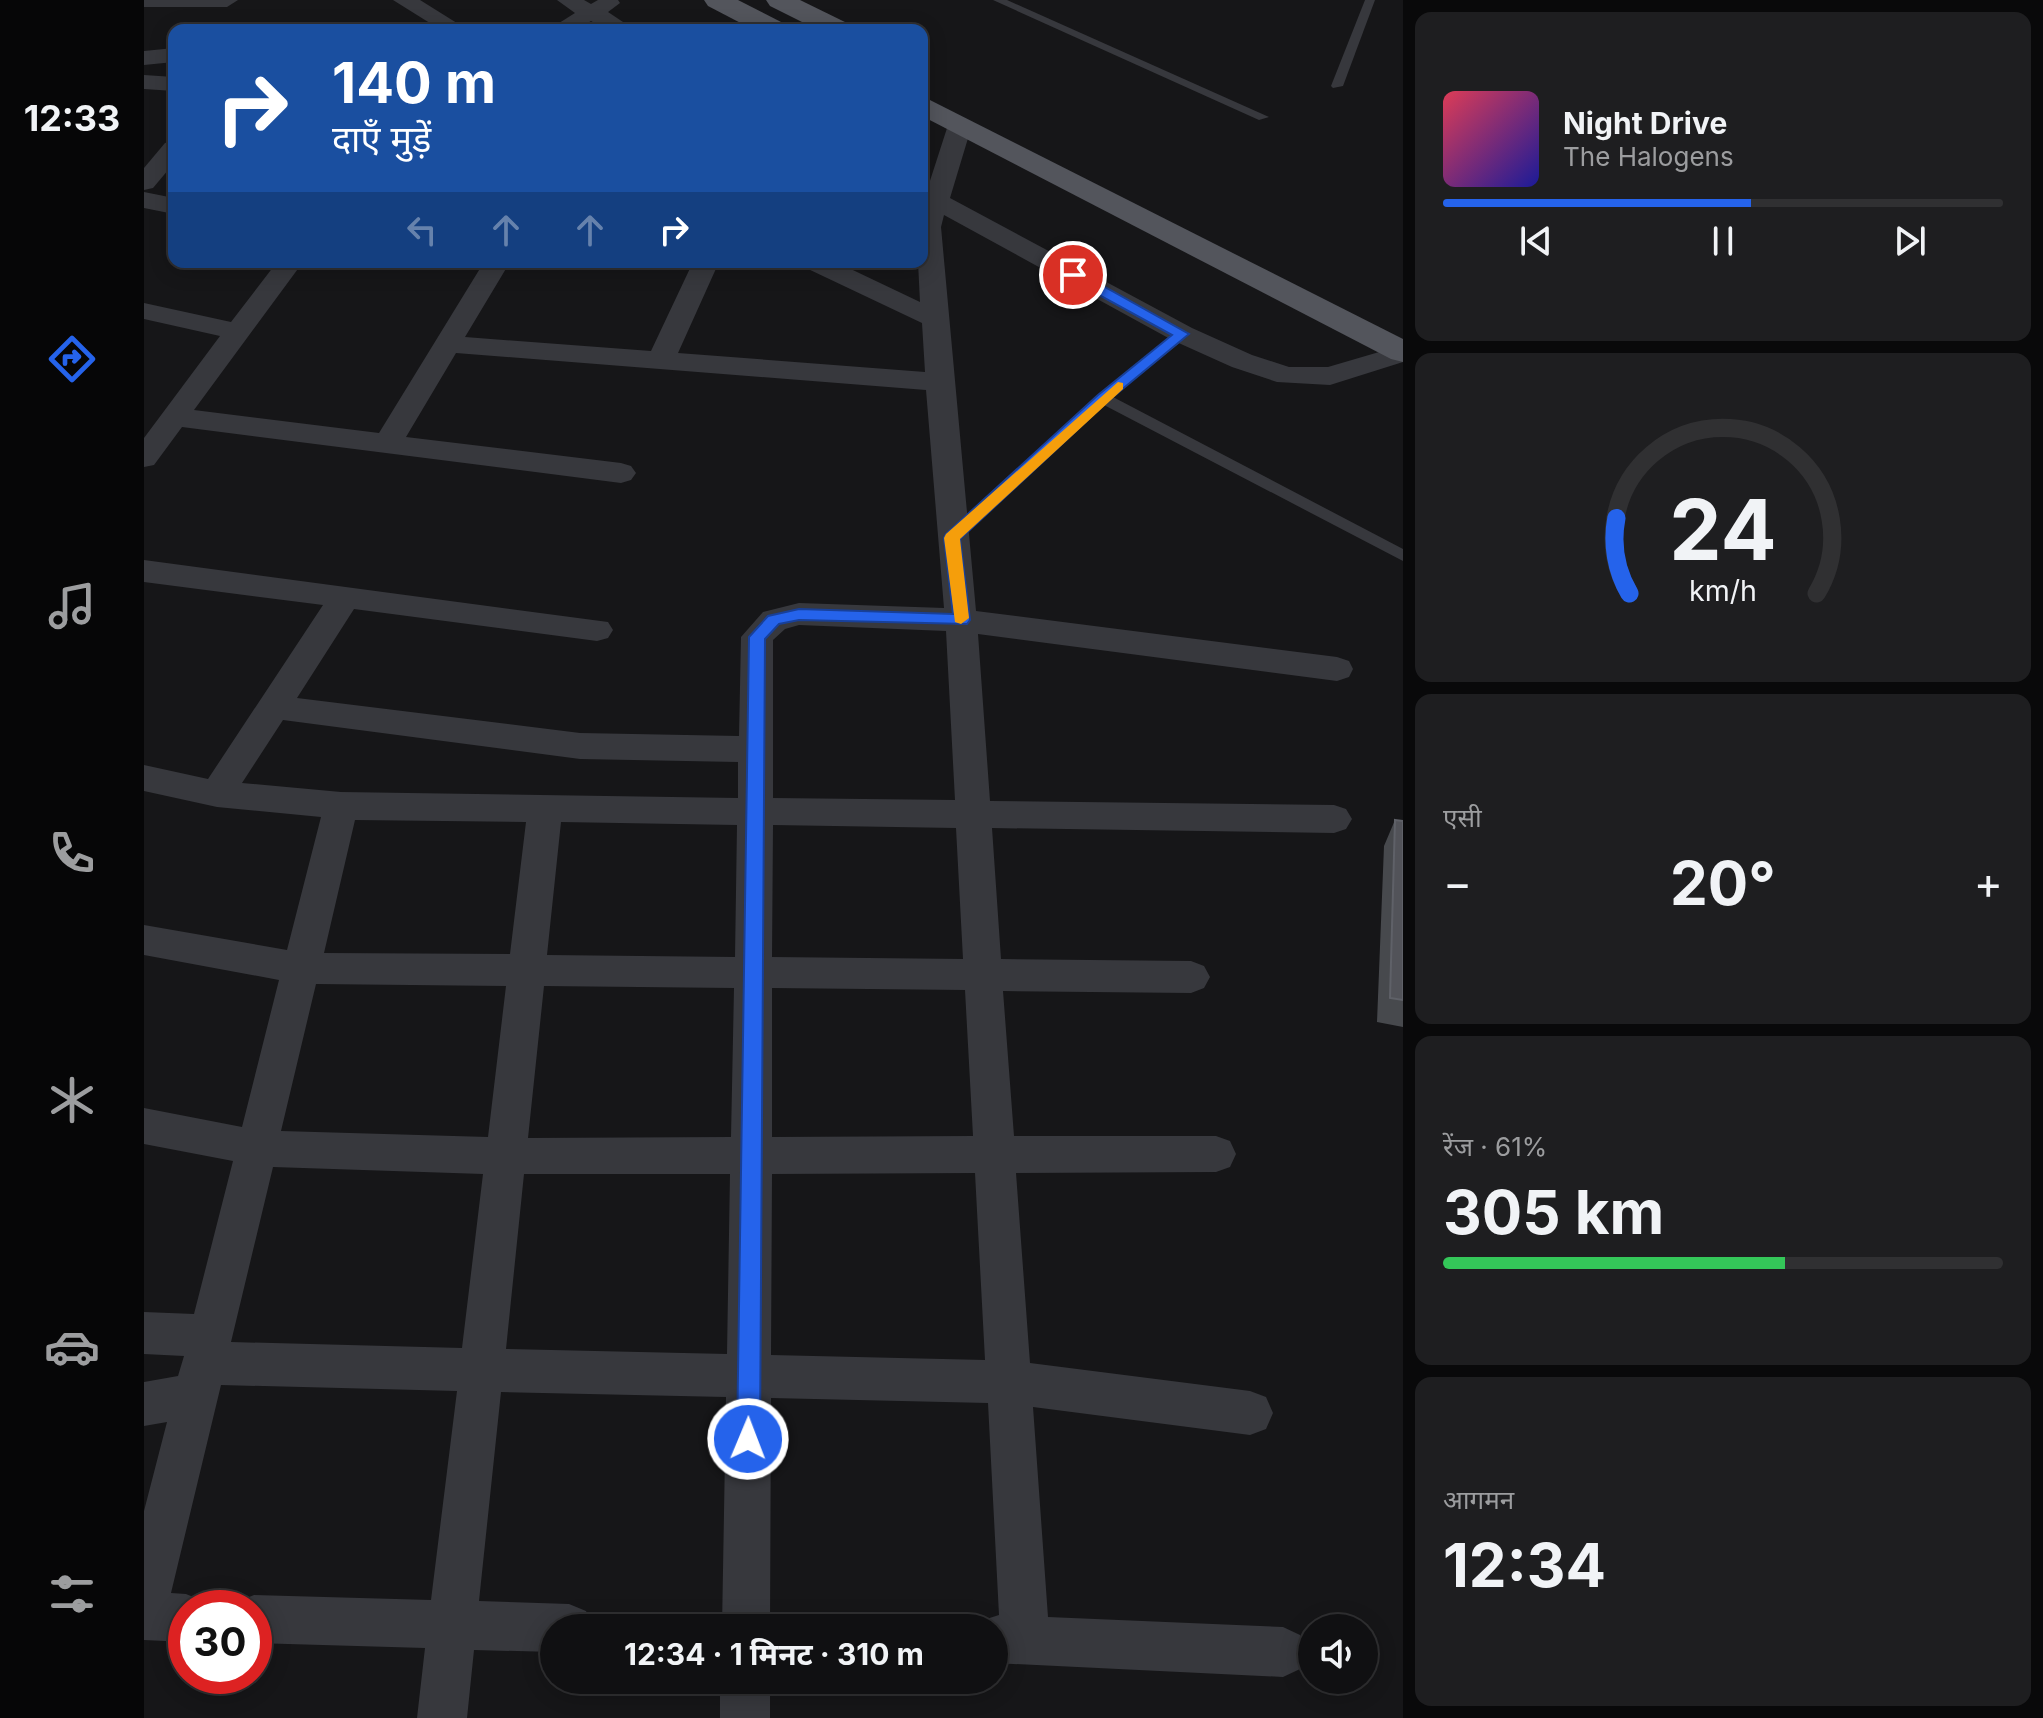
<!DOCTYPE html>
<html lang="hi">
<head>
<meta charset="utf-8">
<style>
  :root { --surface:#101012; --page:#1e1e20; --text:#f1f3f6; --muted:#9c9d9f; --line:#303032; --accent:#2563eb }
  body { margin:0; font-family:Inter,"Noto Sans Devanagari",sans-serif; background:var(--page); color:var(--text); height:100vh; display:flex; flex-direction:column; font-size:30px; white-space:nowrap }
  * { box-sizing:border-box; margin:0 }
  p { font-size:26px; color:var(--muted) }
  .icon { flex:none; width:44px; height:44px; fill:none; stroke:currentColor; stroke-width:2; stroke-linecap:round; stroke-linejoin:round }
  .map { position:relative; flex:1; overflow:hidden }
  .drawer { display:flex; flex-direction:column; gap:12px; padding:12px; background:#09090a; width:640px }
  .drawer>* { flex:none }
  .guide { position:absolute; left:24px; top:24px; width:760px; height:244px; border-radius:16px; box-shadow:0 4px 20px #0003,0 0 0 2px var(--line); background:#1a4fa0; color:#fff; overflow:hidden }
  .fabs { position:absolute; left:1154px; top:1614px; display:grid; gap:16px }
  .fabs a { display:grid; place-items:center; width:80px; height:80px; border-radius:50%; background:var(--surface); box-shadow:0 4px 20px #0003,0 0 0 2px var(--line); font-size:40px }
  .speed { position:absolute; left:24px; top:1590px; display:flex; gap:16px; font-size:40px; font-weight:700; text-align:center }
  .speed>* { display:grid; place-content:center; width:104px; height:104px; border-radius:50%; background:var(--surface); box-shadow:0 4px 20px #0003,0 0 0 2px var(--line); line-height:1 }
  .speed .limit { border:12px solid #d22; background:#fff; color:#111 }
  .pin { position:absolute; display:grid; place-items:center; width:68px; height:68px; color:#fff; margin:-34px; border:4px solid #fff; border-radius:50%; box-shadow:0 2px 8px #0007 }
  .me { position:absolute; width:88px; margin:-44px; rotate:1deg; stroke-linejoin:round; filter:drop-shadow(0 0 6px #0008) }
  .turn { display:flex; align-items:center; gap:28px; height:168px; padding:0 32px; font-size:36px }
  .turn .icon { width:104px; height:104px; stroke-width:2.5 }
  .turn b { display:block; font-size:56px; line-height:68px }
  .lanes { display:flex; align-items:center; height:76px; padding:0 32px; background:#0003; justify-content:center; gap:40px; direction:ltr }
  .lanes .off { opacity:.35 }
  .big { font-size:60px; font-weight:700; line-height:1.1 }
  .drawer .widget { flex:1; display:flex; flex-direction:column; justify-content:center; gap:12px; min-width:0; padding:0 28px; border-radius:16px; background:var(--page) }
  .drawer .dial { align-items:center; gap:0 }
  .dial svg { height:208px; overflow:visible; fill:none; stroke:var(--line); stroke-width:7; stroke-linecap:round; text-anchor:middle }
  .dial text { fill:var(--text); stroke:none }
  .song { display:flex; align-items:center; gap:24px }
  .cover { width:96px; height:96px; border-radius:12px; background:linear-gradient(135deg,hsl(350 70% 55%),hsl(240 70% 35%)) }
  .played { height:8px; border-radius:4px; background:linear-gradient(90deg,var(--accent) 55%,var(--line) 55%) }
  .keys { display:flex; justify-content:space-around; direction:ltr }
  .heat { display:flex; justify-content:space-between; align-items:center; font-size:44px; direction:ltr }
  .charge { height:12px; border-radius:6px; background:linear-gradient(90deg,#34c759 61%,var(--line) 0) }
  .trip { position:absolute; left:396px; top:1614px; width:468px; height:80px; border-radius:40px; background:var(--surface); box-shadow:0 4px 20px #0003,0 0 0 2px var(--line); font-weight:700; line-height:80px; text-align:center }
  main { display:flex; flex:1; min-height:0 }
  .tabs { display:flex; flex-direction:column; width:144px; justify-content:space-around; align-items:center; background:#060607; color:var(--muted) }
  .tabs .icon { width:56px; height:56px }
  .tabs .selected { color:var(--accent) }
  .tabs b { font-size:36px; color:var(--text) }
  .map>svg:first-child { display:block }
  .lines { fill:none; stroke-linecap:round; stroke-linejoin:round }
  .service { fill:#37383d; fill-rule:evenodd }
  .minor { fill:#37383d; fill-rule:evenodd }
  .primary { fill:#53555c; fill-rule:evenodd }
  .wall { fill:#47494d }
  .building { fill:#525359; stroke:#5f6168; stroke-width:2 }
  .route { fill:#2563eb; stroke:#184099; stroke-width:2 }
  .slow { fill:#f59e0b }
</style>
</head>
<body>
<main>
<nav class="tabs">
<b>12:33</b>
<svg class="icon selected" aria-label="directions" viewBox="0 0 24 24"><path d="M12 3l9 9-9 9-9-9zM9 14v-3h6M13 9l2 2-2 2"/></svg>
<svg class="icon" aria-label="music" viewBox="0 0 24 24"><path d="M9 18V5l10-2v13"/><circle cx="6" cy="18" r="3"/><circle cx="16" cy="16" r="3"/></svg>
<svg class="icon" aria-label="phone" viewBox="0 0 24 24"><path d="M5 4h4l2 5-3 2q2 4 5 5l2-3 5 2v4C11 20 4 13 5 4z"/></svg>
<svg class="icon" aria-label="climate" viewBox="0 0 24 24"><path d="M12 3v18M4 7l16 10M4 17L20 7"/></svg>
<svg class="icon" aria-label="car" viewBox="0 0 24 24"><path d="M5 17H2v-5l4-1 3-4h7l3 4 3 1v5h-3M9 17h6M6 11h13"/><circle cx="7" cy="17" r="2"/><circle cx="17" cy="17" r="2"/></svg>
<svg class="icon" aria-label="filters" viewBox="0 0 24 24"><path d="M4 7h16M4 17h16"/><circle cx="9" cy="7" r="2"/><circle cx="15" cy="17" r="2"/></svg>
</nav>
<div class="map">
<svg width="1259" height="1718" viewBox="0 0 1259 1718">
  <rect width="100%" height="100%" fill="#161618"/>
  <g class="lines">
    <g class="service">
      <path d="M849,0H863L1125,117L1115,120Z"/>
      <path d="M1221,0H1231L1199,86L1189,88L1187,86Z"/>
      <path d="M1038,330L1043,331V337L969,397L1259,549V561L960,405L813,542H803L800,538L803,534L954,395Z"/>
    </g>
    <g class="minor">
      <path d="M0,0H94L83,7H0Z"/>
      <path d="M249,0H276L324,30H297Z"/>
      <path d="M413,0H440L447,4L454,0H474L476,3L464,12L491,30H463L447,21L432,30H404L431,13Z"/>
      <path d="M30,48V62L0,65V51Z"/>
      <path d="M0,75L30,77V91L0,89Z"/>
      <path d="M816,118L824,120L828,125L806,198L1048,328L1108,355L1145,367H1184L1259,345V362L1186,385L1133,382L1088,367L1028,340L800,215L797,227L832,611L1193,657L1205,661L1209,669L1205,677L1193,681L834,634L846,801L1190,805L1202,809L1208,819L1202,829L1190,833L848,828L857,959L1047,961L1060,966L1066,977L1060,988L1047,993L859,991L870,1136H1072L1086,1141L1092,1154L1086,1167L1072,1172L872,1173L886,1363L1106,1391L1122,1397L1129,1413L1122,1429L1106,1435L889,1407L904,1617L1139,1627L1156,1635L1164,1652L1156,1669L1139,1677L850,1663V1628H830L833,1622L855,1615L844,1403L627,1398L626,1628H578L582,1397L357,1392L335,1601L425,1604L442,1611L449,1628H410V1652L330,1650L323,1718H273L281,1648L110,1643V1608H90L93,1602L110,1595L287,1600L313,1391L77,1385L27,1593L42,1594L59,1601L62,1608H42V1642L0,1640V1511L23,1422L0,1426V1382L34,1376L40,1356L0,1354V1312L50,1314L89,1161L0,1144V1108L98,1127L135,980L0,955V925L143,950L177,817L73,807L0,791V765L64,779L179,605L0,582V560L464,622L469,630L464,638L453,641L210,609L153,698L436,733L595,736L597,637L619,612L655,603L800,608L782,390L312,353L262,437L477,463L487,466L492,473L487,480L477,483L38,427L10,465L0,467V438L76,336L0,319V303L87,322L133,262H159L50,410L235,433L340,262H366L321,337L507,351L549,262H575L534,353L781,372L778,323L662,268L658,262H692L776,302L774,262H778V185L784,187L804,125L808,120ZM655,625L802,631L811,800L629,798V640L641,629ZM139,720L436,759L594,762V798L197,792L98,783ZM211,820L382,822L366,954L180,953ZM417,822L593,825L591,957L403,955ZM629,825L812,828L819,959L628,957ZM172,984L362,986L344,1137L137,1131ZM400,986L590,988L587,1137L384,1138ZM628,988L821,990L829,1136L628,1137ZM129,1167L339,1174L318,1348L87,1342ZM831,1173L841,1360L627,1355L628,1174ZM380,1174H586L583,1354L362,1349Z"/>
      <path d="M30,141V163L9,188L0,190V168L21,143Z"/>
      <path d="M0,192L30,198V214L0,208Z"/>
      <rect x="576" y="1680" width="50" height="38"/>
    </g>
    <g class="primary">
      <path d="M560,0H594L641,24L645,30H610L564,6Z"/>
      <path d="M622,0H656L705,24L709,30H674L626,6Z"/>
      <path d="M778,96L1259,339V362L1247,359L778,116Z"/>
    </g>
  </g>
  <path class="wall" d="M1251,820L1259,821V1045V1027L1233,1022L1240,846Z"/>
  <path class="building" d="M1251,820L1259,821V1000L1246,998Z"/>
  <path class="route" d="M924,272H934L1045,334L964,401L816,539L826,620L823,624L655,620L635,624L621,639L616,1439L613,1447L604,1450L596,1447L593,1439L605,637L624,616L655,609L809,614L800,538L802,534L954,395L1028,335L924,278Z"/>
  <path class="slow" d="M974,382L979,383V389L816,539L825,618L817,624L811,622L800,538L802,534Z"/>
</svg>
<div class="fabs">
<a><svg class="icon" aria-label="sound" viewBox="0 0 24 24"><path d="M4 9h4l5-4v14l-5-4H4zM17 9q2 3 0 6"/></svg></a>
</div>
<div class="speed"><div class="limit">30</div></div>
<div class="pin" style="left:929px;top:275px;background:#d93025"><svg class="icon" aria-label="arrive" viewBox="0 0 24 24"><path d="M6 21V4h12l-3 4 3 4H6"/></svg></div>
<svg class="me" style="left:604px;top:1439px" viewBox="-20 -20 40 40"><circle r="17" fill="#2563eb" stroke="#fff" stroke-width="3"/><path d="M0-11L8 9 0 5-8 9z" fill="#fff"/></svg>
<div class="trip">12:34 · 1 मिनट · 310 m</div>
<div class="guide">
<div class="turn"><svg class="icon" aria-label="right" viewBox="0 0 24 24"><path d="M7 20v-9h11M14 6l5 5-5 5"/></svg><div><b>140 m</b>दाएँ मुड़ें</div></div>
<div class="lanes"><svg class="icon off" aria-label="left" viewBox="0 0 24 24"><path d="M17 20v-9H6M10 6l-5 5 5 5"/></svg><svg class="icon off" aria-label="ahead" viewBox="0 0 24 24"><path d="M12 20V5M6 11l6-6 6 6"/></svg><svg class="icon off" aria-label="ahead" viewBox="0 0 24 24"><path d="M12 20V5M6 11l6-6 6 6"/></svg><svg class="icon" aria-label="right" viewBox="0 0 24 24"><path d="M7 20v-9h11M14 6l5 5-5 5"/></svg></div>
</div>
</div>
<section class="drawer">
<div class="widget">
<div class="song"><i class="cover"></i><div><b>Night Drive</b><p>The Halogens</p></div></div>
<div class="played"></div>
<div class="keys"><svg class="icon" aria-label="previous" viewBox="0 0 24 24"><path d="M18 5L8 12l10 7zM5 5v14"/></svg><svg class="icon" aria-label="pause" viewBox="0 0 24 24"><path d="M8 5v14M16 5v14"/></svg><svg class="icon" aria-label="next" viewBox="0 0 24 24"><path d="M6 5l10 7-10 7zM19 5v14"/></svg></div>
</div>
<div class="widget dial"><svg viewBox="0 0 100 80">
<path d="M14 69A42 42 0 1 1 86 69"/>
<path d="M14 69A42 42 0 0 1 9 40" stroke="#2563eb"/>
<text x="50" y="56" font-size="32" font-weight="700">24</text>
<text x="50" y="72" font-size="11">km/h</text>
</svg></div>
<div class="widget"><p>एसी</p>
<div class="heat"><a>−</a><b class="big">20°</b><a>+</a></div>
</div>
<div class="widget"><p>रेंज · 61%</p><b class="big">305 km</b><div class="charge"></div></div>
<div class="widget"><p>आगमन</p><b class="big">12:34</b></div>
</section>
</main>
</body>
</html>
